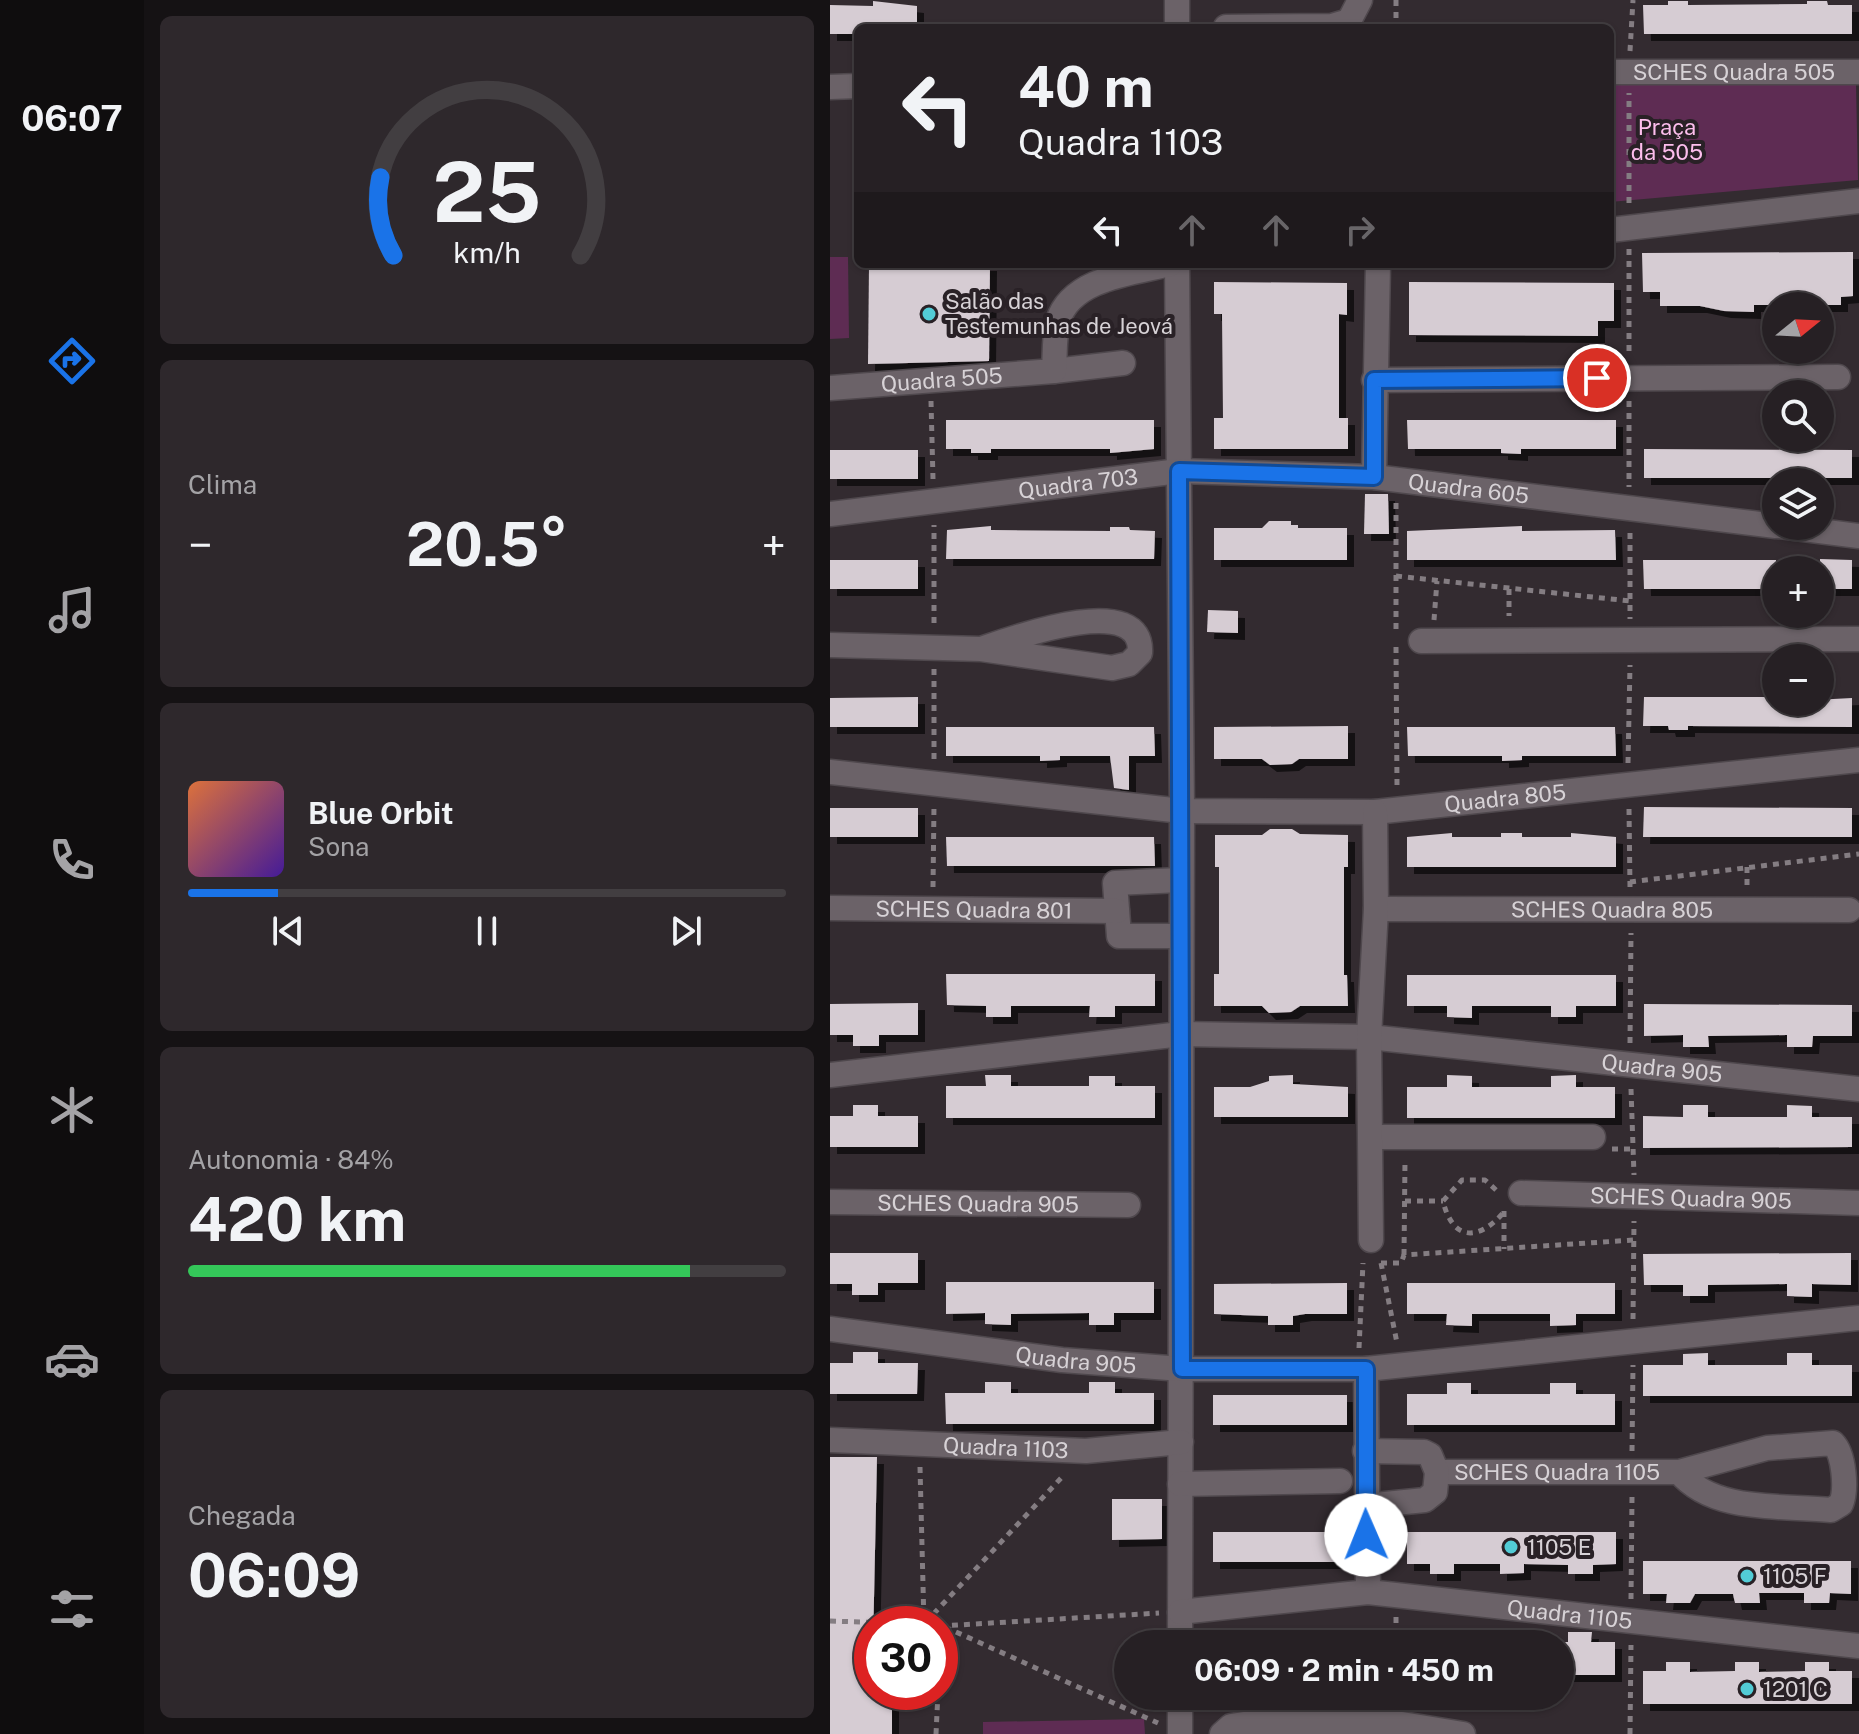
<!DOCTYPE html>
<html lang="pt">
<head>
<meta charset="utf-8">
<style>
  :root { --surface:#262024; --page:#2e282c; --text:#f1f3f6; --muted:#a4a3a6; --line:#423e41; --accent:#1a73e8 }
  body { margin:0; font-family:"Public Sans",sans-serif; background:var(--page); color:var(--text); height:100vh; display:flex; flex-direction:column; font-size:30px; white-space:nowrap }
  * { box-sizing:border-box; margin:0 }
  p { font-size:26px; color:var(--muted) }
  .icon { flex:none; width:44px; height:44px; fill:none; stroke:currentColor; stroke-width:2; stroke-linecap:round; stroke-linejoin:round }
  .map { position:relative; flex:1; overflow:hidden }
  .details { display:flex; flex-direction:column; gap:16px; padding:16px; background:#151214; width:686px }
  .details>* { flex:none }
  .top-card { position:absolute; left:24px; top:24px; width:760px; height:244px; border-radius:12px; box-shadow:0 2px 6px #0004,0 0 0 2px var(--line); background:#262024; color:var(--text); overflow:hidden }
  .needle { width:52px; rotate:72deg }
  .controls { position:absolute; left:932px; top:292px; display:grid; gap:16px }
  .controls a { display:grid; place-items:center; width:72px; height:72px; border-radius:50%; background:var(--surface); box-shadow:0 2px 6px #0004,0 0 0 2px var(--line); font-size:40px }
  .speed { position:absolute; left:24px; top:1606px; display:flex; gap:16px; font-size:40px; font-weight:700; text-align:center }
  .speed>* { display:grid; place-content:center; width:104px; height:104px; border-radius:50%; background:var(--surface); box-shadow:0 2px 6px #0004,0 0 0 2px var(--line); line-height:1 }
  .speed .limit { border:12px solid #d22; background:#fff; color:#111 }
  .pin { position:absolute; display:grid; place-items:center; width:68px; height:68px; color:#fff; margin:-34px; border:4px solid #fff; border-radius:50%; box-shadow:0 2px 8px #0007 }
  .me { position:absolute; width:88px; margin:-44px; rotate:359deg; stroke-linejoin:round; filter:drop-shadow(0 0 6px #0008) }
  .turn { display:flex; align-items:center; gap:28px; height:168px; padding:0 32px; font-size:36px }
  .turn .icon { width:104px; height:104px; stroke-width:2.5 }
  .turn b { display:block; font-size:56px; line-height:68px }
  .lanes { display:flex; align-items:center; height:76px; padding:0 32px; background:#0003; justify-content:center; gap:40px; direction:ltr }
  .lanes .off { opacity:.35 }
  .big { font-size:60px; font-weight:700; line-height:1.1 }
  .details .tile { flex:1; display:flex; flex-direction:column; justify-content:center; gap:12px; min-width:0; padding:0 28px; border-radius:12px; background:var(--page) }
  .details .dial { align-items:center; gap:0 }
  .dial svg { height:208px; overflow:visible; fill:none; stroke:var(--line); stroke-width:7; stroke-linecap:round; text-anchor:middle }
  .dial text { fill:var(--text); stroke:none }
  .song { display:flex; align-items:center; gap:24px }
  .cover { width:96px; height:96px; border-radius:12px; background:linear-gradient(135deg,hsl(20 70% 55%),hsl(260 70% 35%)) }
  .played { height:8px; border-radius:4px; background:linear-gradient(90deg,var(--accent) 15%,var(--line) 15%) }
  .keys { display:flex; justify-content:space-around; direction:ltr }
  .heat { display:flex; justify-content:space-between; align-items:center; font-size:44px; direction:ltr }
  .charge { height:12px; border-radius:6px; background:linear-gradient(90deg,#34c759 84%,var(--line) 0) }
  .trip { position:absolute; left:284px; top:1630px; width:460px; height:80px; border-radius:40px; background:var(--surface); box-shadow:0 2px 6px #0004,0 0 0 2px var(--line); font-weight:700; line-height:80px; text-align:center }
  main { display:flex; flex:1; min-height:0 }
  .dock { display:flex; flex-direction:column; width:144px; justify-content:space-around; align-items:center; background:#0f0d0e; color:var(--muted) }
  .dock .icon { width:56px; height:56px }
  .dock .active { color:var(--accent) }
  .dock b { font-size:36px; color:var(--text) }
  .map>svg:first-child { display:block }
  .green { fill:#5e2c53 }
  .building { fill:#d6ccd3; filter:url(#shadow) }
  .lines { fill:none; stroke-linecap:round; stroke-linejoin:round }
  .minor-casing { stroke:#4f484d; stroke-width:27 }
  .path { stroke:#847d82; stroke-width:5; stroke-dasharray:6 6; stroke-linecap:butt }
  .minor { stroke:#6b6268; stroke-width:24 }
  .route-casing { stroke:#114b97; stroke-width:20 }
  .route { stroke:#1a73e8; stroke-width:14 }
  .poi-dot { fill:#52ccd6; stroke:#292126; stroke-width:3 }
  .labels { text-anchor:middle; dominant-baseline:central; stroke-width:8; stroke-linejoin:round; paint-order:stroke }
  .street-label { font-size:22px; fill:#d7d2d6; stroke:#292126 }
  .park-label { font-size:22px; fill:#fdbeed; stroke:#292126 }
  .poi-label { font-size:22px; fill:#d7d2d6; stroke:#292126; text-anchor:start }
</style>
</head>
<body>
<main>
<nav class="dock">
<b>06:07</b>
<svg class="icon active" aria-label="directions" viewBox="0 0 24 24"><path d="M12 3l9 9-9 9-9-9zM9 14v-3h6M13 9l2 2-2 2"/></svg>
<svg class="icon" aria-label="music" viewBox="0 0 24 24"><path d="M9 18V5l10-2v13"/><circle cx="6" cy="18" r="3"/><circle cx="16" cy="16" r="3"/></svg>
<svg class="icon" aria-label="phone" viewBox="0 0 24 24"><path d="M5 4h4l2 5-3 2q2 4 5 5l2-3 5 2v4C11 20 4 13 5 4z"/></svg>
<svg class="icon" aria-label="climate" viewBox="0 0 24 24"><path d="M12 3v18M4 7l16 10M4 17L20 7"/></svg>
<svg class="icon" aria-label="car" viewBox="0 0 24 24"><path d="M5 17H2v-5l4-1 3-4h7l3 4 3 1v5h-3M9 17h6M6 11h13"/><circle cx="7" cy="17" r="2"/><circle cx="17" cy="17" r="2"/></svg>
<svg class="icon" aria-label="filters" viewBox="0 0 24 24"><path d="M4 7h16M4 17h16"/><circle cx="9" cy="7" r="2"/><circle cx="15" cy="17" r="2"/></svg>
</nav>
<section class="details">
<div class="tile dial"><svg viewBox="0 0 100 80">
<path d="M14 69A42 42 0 1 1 86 69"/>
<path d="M14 69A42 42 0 0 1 9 39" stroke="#1a73e8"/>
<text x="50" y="56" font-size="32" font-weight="700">25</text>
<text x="50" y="72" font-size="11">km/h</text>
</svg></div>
<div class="tile"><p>Clima</p>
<div class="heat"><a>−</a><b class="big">20.5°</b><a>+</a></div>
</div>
<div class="tile">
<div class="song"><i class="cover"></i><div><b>Blue Orbit</b><p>Sona</p></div></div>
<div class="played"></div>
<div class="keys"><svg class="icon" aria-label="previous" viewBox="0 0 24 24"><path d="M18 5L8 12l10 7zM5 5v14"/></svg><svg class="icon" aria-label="pause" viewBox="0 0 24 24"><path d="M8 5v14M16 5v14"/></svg><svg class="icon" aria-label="next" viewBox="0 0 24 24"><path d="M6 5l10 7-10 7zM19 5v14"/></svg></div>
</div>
<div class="tile"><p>Autonomia · 84%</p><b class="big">420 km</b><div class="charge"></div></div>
<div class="tile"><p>Chegada</p><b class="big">06:09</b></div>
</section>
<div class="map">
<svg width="1029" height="1734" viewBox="0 0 1029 1734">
  <defs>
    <filter id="shadow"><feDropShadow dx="7" dy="7" stdDeviation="0" flood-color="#0009"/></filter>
  </defs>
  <rect width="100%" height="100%" fill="#332b30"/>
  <g class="green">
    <path d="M780,83L1026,85L1028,180L780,202Z"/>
    <path d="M0,257H18L19,338L0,339Z"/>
    <path d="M314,1719L315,1734H153V1722Z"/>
  </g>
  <g class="building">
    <path d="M43,1L87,6V28H28V34H0V5L43,6Z"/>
    <path d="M838,1H858V5L977,4V1H997L998,5H1022V34H814L813,5H838Z"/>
    <path d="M1023,252V296L1011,297V305H924V312L894,311L870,306H830V292H813L812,253Z"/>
    <path d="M39,264H160L159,361L38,364Z"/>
    <path d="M384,282L517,283V315L509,314V418H518V449H384V418H393L392,314H384Z"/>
    <path d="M579,282L784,283V321H768V336L579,335Z"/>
    <path d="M116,420H324V449L280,453V449H161V453H141V449H116Z"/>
    <path d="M577,420H786V449H691V454L671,453V449H578Z"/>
    <path d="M814,449L1022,450V478H814Z"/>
    <rect x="0" y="450" width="88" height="29"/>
    <path d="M535,494H558L559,534H534Z"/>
    <path d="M439,521H461V525H468V528H517V560H384V528H432Z"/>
    <path d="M161,526V530L280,531V527H299L300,530L325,531L324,559H116L117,530Z"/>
    <path d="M692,526V531L785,530L786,560H577V531Z"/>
    <path d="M990,559L1022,560V589H990Z"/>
    <rect x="0" y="560" width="88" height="29"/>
    <path d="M813,560H946V589H814Z"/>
    <path d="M378,610L408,611V633L377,632Z"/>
    <path d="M88,697V727H0V698Z"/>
    <path d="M814,697H946V702L1022,698V727L858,726V730H839L838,726H813Z"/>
    <path d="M518,726V759H469L462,764L440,765L432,759H384V727Z"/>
    <path d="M116,727H324L325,756H299V790L284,788L280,756H230V760L210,761V756H116Z"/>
    <path d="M577,727H785L786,756H692V760L672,761V756H578Z"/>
    <path d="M814,807L1022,808V837H813Z"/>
    <rect x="0" y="808" width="88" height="29"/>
    <path d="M440,829H462L470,834L518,835V867H514V975H517L518,1006H470L461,1012L439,1013L432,1006H384V974H389V867H385V835H432Z"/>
    <path d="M622,833V837H671V833H692V837H741V833L786,837V867H577V837Z"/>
    <path d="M116,837H324L325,866H117Z"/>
    <path d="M116,974H325V1006H285V1017H259L260,1006H181V1017H156V1006L117,1005Z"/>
    <path d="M577,975H786V1006H746V1017H721V1006H642V1018L617,1017V1006H577Z"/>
    <path d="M88,1003V1035H49V1046H23V1035H0V1004Z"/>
    <path d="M814,1004L1022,1005V1036H983L982,1047H957V1035L878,1036L879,1047H853V1035L814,1036Z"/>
    <path d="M155,1075H181V1086H259V1076H285V1086H325V1118H116V1086H156Z"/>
    <path d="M463,1075V1084L518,1087V1117H384V1087H420L439,1081V1076Z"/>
    <path d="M617,1075L642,1076V1087H721V1076L746,1075V1087H785V1118H577V1087H617Z"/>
    <path d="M23,1105H48V1116H88V1147H0V1116H23Z"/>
    <path d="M853,1105H878V1117H957V1105L982,1106V1117H1022V1147L813,1148V1116L853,1117Z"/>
    <path d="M0,1253H88V1283H48V1295H22V1284H0Z"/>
    <path d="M1021,1253V1285L982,1284V1297L957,1296V1284L878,1285V1296H853V1285H814L813,1254Z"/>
    <path d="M116,1282H324V1313H284V1325H259V1313L181,1314V1325L155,1324V1313L116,1314Z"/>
    <path d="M517,1283V1314H475L463,1316V1325H438V1316L384,1314V1284Z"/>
    <path d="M577,1283H785V1314H746V1325L720,1326V1314H642V1326L616,1325L617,1314H577Z"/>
    <path d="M23,1352H48V1363H88L87,1394H0V1363H23Z"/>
    <path d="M878,1353V1365H957V1353H982V1365H1022V1396H813V1365H853V1354Z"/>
    <path d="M155,1382H181V1393H259V1382H285V1393H324V1424H116L115,1393H155Z"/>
    <path d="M617,1383H641V1394H720V1383H746V1394H785V1425H577V1394H617Z"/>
    <rect x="383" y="1395" width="134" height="30"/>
    <path d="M0,1457H47L42,1692H62V1734H0Z"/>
    <path d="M282,1499H332V1539L282,1540Z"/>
    <rect x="383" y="1532" width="134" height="30"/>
    <path d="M577,1532H786V1564L763,1565V1574H738V1565L694,1564V1573L670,1574V1564H624V1574H600V1564H577Z"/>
    <path d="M813,1561H1021V1594L1000,1593L999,1603H974V1593H929L930,1603H905L903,1594H865L860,1603H836L837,1594H813Z"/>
    <path d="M738,1632H762L761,1642H785V1675H730V1642H738Z"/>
    <path d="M836,1662H860V1672L905,1671V1662H929V1672L975,1671V1662H999V1671H1022V1704H813V1671H836Z"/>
  </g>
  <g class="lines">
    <defs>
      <g id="minor">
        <path d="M347,0V28"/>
        <path d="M396,27L502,26L519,21L530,0"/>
        <path id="s1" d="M780,72H1029"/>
        <path d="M0,87L28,86"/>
        <path d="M780,230L1029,201"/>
        <path d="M347,264L352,811L350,1644"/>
        <path d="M224,371L293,363"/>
        <path d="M544,380L1008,377"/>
        <path id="s2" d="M0,388L224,371C225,355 224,336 228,321C241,278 303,273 340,264"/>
        <path d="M544,477L548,264"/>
        <path id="s3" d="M0,514L349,471L544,477L946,526"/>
        <path d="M950,526L1029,536"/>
        <path d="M591,641L1029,639"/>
        <path d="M0,645L151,649L282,668L299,664L310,653C314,590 183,638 151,649"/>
        <path id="s4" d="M0,772L352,811L545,812L1029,760"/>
        <path d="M350,880L285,883L289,936H350"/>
        <path id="s5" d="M0,908L287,911"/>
        <path id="s6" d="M546,909L1019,910"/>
        <path id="s7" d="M0,1075L351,1034L539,1037L1029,1089"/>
        <path d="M541,1137H763"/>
        <path id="s8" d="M691,1193L1029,1203"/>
        <path id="s9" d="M0,1202L298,1205"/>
        <path d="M541,1240L539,1037L546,909L545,812"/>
        <path id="s10" d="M0,1329L232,1360L352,1369H536L1029,1318"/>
        <path d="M536,1369L538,1592"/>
        <path id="s11" d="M0,1440L256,1451L351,1442"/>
        <path id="s12" d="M607,1472H849L937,1448L1003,1443C1014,1454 1017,1489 1011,1504L1001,1510C950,1505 884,1513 849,1472"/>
        <path d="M350,1484L510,1481"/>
        <path d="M535,1506L595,1500L605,1492L607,1472L600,1455L594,1452L535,1451"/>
        <path id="s13" d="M350,1612L538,1592L1029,1646"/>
        <path d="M350,1696V1734"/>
        <path d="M392,1734L401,1726L420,1723L572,1724L633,1734"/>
      </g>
    </defs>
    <use href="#minor" class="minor-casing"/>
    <g class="path">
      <path d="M566,0V28"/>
      <path d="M800,51L803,0"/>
      <path d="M799,203V93"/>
      <path d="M799,249V355"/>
      <path d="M101,401L103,479"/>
      <path d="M799,401V487"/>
      <path d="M566,503V633"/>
      <path d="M800,533V619"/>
      <path d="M566,576L800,601"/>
      <path d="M679,589V616"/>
      <path d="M604,620L607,581"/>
      <path d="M104,623V525"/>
      <path d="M566,647L567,785"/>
      <path d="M104,669V759"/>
      <path d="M798,763L800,665"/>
      <path d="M799,809L800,887"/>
      <path d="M917,867V886"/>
      <path d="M800,882L1029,854"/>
      <path d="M103,887L104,805"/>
      <path d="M800,1043L801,933"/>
      <path d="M801,1089L804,1175"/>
      <path d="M782,1149H803"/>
      <path d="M666,1190L655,1180H632L613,1201C623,1242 649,1241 674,1212"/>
      <path d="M575,1201H613"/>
      <path d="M674,1211V1249"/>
      <path d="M574,1255L575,1160"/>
      <path d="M551,1263H571L574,1255L804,1240"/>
      <path d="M551,1263L567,1343"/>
      <path d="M803,1319L804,1221"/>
      <path d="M529,1348L533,1263"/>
      <path d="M802,1451L803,1365"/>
      <path d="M90,1467L94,1624"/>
      <path d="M801,1599L802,1497"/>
      <path d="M566,1617V1644"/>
      <path d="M0,1621L94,1624L234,1475"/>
      <path d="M115,1627L328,1723"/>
      <path d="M110,1651L111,1626L329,1613"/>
      <path d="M106,1734L108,1692"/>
      <path d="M800,1734L801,1645"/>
    </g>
    <use href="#minor" class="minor"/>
  </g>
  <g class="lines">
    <defs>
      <path id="route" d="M536,1535V1369H352L349,471L544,477V380L767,378"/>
    </defs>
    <use href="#route" class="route-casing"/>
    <use href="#route" class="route"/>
  </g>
  <g class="poi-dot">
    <circle cx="99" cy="314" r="8"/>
    <circle cx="681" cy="1547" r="8"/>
    <circle cx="917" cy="1576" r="8"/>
    <circle cx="917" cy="1689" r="8"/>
  </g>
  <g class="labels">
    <g class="street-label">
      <text stroke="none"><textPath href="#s1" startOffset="124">SCHES Quadra 505</textPath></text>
      <text stroke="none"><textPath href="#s2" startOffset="112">Quadra 505</textPath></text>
      <text stroke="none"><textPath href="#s3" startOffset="250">Quadra 703</textPath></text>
      <text stroke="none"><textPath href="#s3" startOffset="642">Quadra 605</textPath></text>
      <text stroke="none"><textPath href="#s4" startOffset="678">Quadra 805</textPath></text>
      <text stroke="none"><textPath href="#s5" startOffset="144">SCHES Quadra 801</textPath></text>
      <text stroke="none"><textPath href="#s6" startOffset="236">SCHES Quadra 805</textPath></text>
      <text stroke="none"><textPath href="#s7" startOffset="836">Quadra 905</textPath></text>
      <text stroke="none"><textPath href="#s8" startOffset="170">SCHES Quadra 905</textPath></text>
      <text stroke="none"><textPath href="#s9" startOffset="148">SCHES Quadra 905</textPath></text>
      <text stroke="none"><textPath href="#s10" startOffset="248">Quadra 905</textPath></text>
      <text stroke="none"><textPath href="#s11" startOffset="176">Quadra 1103</textPath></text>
      <text stroke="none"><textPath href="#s12" startOffset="120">SCHES Quadra 1105</textPath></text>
      <text stroke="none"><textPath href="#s13" startOffset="392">Quadra 1105</textPath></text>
    </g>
    <g class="park-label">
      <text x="837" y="127">Praça<tspan x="837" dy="25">da 505</tspan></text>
    </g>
    <g class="poi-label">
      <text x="115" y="301">Salão das<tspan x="115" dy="25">Testemunhas de Jeová</tspan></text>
      <text x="697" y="1547">1105 E</text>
      <text x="933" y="1576">1105 F</text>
      <text x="933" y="1689">1201 C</text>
    </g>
  </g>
</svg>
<div class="controls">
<a><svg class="needle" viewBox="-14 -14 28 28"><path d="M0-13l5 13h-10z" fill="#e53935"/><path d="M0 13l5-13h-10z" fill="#a4a3a6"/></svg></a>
<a><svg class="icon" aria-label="search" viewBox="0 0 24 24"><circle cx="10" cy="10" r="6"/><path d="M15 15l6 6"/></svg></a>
<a><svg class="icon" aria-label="layers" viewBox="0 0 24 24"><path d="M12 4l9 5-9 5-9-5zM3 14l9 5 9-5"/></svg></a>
<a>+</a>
<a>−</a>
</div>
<div class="speed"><div class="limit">30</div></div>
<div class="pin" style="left:767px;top:378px;background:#d93025"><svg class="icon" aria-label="arrive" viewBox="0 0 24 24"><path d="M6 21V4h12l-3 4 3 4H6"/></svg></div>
<svg class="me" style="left:536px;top:1535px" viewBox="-20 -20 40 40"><circle r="19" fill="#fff"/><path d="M0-13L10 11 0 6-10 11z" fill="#1a73e8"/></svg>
<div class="trip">06:09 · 2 min · 450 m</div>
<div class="top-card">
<div class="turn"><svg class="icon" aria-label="left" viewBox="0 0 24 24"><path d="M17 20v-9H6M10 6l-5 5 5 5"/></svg><div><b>40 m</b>Quadra 1103</div></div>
<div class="lanes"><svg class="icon" aria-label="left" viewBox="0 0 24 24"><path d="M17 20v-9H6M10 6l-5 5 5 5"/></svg><svg class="icon off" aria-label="ahead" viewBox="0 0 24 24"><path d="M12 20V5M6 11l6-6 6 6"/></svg><svg class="icon off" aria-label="ahead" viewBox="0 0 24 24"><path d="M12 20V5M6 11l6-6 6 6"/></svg><svg class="icon off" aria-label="right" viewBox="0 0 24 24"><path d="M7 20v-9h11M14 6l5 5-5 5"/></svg></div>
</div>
</div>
</main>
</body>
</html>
